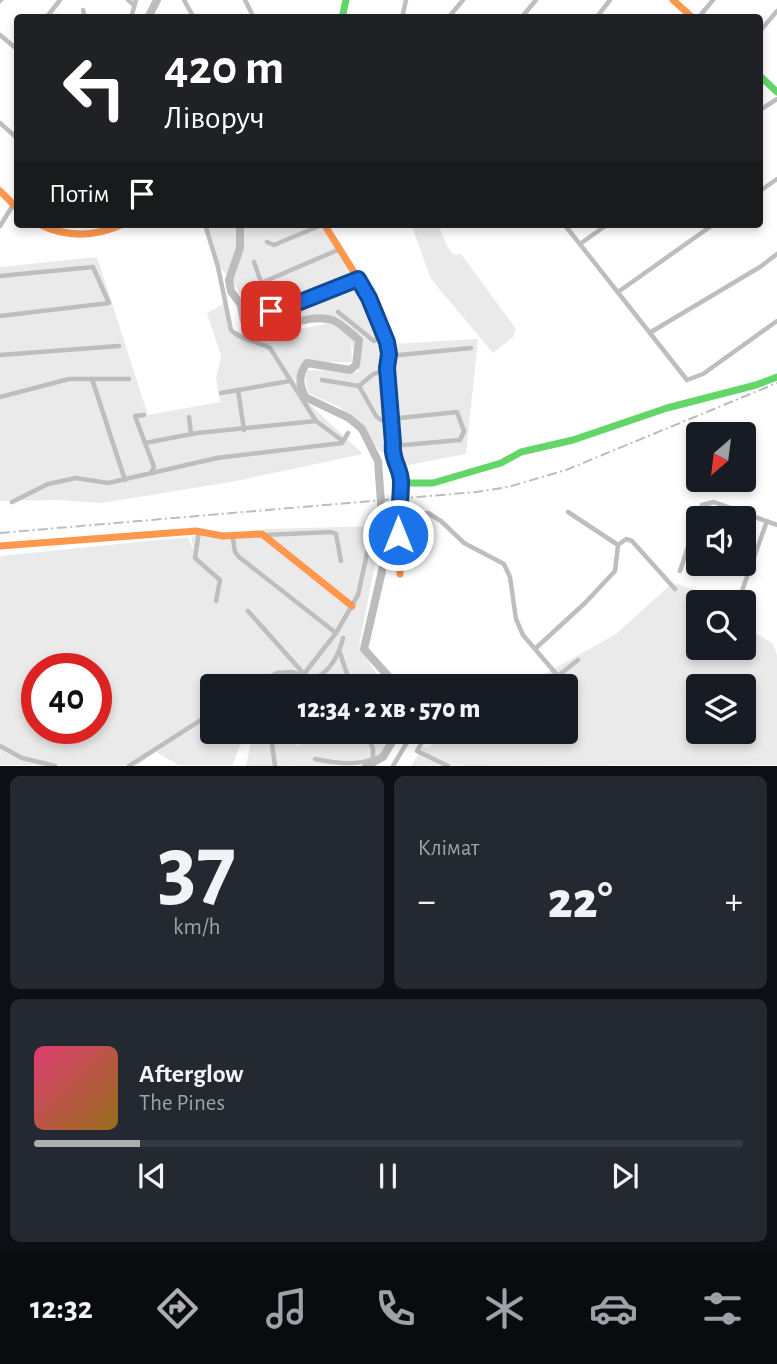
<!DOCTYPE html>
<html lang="uk">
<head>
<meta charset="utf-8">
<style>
  :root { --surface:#171b24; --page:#242831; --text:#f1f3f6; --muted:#9ea1a6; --line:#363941; --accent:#adaeaf }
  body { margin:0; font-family:"Alegreya Sans",sans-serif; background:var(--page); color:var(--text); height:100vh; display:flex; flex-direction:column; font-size:26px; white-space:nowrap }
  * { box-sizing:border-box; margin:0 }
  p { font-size:23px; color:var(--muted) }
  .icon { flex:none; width:38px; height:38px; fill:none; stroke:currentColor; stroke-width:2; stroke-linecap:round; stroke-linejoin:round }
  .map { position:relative; height:766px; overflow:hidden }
  .side { display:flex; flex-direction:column; gap:10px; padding:10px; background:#0d0f14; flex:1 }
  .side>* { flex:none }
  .guide { position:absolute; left:14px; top:14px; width:749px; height:214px; border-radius:7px; box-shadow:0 4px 10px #0003; background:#202124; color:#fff; overflow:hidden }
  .needle { width:46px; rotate:208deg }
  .buttons { position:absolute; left:686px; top:422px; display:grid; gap:14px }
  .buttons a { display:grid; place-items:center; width:70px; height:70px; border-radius:7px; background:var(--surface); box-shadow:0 4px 10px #0003; font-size:35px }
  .speed { position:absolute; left:21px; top:653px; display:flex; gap:14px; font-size:35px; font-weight:700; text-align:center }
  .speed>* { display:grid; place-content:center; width:91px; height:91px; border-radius:50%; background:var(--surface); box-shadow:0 4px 10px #0003; line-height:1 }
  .speed .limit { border:10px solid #d22; background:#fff; color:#111 }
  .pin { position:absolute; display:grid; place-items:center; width:60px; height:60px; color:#fff; margin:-30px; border-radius:14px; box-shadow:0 4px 10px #0006 }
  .me { position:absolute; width:77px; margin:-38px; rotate:0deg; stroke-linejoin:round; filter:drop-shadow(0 0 5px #0008) }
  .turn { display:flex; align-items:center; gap:24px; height:147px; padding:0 35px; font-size:32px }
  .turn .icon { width:91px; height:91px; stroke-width:2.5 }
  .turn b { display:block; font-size:49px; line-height:60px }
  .then { display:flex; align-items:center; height:66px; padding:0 35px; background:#0003; gap:14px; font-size:26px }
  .big { font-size:52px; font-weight:800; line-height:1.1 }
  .side .tile { flex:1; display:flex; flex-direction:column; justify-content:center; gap:10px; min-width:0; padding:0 24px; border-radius:10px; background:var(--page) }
  .side .dial { align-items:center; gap:0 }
  .dial b { font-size:91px; line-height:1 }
  .song { display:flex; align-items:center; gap:21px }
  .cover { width:84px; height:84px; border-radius:10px; background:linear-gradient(135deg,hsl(340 70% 55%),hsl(40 70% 35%)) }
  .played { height:7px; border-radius:4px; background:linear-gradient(90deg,var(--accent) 15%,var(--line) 15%) }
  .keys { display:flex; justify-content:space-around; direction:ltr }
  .heat { display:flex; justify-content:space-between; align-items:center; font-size:38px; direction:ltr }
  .side .tiles { flex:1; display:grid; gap:10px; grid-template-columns:1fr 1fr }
  .tile:last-child { grid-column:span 2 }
  .trip { position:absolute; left:200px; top:674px; width:378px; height:70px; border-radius:7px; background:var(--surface); box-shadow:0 4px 10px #0003; font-weight:800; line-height:70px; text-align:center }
  .tab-bar { display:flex; height:112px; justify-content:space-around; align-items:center; background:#090b0e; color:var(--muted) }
  .tab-bar .icon { width:49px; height:49px }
  .tab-bar .active { color:var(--accent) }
  .tab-bar b { font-size:32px; color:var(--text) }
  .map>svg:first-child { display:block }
  .green { fill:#eaeaea; fill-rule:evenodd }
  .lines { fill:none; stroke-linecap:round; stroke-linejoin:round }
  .river { stroke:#bcbcbc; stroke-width:8 }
  .street { stroke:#bebebe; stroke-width:4.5 }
  .fast { stroke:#63d668; stroke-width:7 }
  .slow { stroke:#ff974d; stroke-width:7 }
  .rail { stroke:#bdbdbd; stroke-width:2; stroke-dasharray:10 3.5 2 3.5; stroke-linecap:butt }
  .route-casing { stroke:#114b97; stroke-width:18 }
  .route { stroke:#1a73e8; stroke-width:12 }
</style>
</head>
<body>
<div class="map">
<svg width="777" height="766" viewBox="0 0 777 766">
  <rect width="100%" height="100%" fill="#fff"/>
  <g class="green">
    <path d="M208,224H325L383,322L391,344L478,339L466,454L392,468L386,454L380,451L340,407L308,393L305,376L307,370L359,372L351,341L352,362H305L295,381L303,398L363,454L231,482L101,503L58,500L0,501V267L97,257L148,415L220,402L216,378L221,356L207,313L225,303L231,330L259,337L330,323L351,337L349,331L336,320L324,316L258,330L237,288L219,266Z"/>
    <path d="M411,224H438L447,246L454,255L461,254L516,329L513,337L493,353L431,279Z"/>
    <path d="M377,526L381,534L359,646L384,686H294L290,681L282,686H212V732H246L232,765H178L156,752L137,765H0V556L188,537L194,552L191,536L269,529ZM37,668H96V728H37Z"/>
    <path d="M677,584L714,596L713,602H698V648H744V626L772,643L777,655V765L465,766L455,761L463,765L411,766L423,746L427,748L451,732H565V686H523L616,634L668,587ZM698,686H744V732H698Z"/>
    <path d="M253,732H292L291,741L299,747L303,732H395V739L382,756L359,765L246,766Z"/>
  </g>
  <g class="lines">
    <g class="river">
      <path d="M148,18L157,0"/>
      <path d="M240,224V248L229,280L231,291L241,305L244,321L250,330C275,333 308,312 332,320C341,323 351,334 359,340L356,365L350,370L307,363C298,375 299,383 305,397L349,418L362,429L378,461L385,558L364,649L397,686"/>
      <path d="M366,766L383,757L398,732"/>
    </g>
    <g class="street">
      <path d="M128,0L134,5"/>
      <path d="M184,0L194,18"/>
      <path d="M245,0L254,18"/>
      <path d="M0,1L1,0"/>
      <path d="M83,10L85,18"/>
      <path d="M46,18L60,0"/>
      <path d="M131,18L136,0"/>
      <path d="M402,18L406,0"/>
      <path d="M448,18L463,0"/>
      <path d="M521,18L536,0"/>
      <path d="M596,18L610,0"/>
      <path d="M698,18L713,0"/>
      <path d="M760,31L777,11"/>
      <path d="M0,35L18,50"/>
      <path d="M760,110L777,99"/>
      <path d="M0,123L18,139"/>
      <path d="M760,191L777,179"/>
      <path d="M205,224L218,267L231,330C240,340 258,341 270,348L316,421"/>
      <path d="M564,224L687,380L703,374L777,321"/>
      <path d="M0,226L13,205"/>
      <path d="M267,242L274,245L324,224"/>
      <path d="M580,244L608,224"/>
      <path d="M254,262L271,311L275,312L358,279"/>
      <path d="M0,276L93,267L109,303L0,316"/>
      <path d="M261,283L340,249"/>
      <path d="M618,292L714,224"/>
      <path d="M338,312L374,341L384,335"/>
      <path d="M651,332L760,267L777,254"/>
      <path d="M0,355L119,346"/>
      <path d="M389,356L471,348"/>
      <path d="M92,379L125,480"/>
      <path d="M322,380L359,386L376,416L381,420L457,412L464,431L460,440L393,446"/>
      <path d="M359,386L372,375L387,368"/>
      <path d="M238,390L244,430"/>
      <path d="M221,393L290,381"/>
      <path d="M0,397L69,379H129"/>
      <path d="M144,415L135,416L145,443"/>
      <path d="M189,417L191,434"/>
      <path d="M151,473L154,467L145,443L197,433L316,421L343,441"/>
      <path d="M12,502L48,484L76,478L108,483L217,458L342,443L348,433"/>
      <path d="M568,512L618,545"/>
      <path d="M398,516L428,513L441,521L464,543L504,564L510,577L516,619L523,635L558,676"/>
      <path d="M199,531L195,558L220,580L216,601"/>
      <path d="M265,535L331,532L336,534L341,561"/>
      <path d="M231,536L233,539L235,552L239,557L336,633"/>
      <path d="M680,571L702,505L714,502L777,525"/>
      <path d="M738,602L767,521"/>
      <path d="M248,611L304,674"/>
      <path d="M536,648L585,603L615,571L618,545L626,539L632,541L675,589"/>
      <path d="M340,653L351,686"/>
      <path d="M304,674L336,633L358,595L368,549"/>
      <path d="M256,686L277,673L291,672L316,678C332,669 339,655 343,638"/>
      <path d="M549,686L558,676L578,660"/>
      <path d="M424,732L426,735L417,751L448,766"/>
      <path d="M426,735L439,738L457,732"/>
      <path d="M0,746L22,758L55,766"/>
      <path d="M315,759C333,763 356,766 373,759V749L367,732"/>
      <path d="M129,766L212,713"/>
      <path d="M275,766L272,744L275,732"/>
      <path d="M393,766L413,732"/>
    </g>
    <g class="fast">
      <path d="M342,18L346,0"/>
      <path d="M760,76L777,92"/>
      <path d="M401,480L411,483H433L501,463L521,452L573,440L667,408L756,385L777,377"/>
    </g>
    <g class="slow">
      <path d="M673,0L693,18"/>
      <path d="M0,191L18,209"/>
      <path d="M39,224C67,238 95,237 123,224"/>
      <path d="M324,224L367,293L384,332L388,351L392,453L401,480L398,503L400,574"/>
      <path d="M0,546L196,531L223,536L262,534L352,606"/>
    </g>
    <path class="rail" d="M0,533L476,492L508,487L566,470L777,383"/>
  </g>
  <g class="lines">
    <defs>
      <path id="route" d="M271,311L275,312L358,279L369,298L387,342L389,354L387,368L393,443C391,460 401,468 401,482C401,500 398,517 398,535"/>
    </defs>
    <use href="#route" class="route-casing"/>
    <use href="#route" class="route"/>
  </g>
</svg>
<div class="buttons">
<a><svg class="needle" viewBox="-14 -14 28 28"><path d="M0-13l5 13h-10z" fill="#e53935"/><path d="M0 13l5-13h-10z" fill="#9ea1a6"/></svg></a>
<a><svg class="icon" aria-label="sound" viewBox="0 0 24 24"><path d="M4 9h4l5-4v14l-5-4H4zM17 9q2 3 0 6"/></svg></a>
<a><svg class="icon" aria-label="search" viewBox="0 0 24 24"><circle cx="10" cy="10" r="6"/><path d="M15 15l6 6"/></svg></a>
<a><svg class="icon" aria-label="layers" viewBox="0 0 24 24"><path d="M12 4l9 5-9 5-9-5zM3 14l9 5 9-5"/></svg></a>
</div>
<div class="speed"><div class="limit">40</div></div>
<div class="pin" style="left:271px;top:311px;background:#d93025"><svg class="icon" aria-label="arrive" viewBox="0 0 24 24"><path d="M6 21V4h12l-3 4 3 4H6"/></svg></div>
<svg class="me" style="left:398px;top:535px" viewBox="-20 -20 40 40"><circle r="17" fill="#1a73e8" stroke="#fff" stroke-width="3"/><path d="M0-11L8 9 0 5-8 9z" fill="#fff"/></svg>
<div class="trip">12:34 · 2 хв · 570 m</div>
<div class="guide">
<div class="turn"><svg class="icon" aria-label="left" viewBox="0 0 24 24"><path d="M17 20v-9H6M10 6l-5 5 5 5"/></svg><div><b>420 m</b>Ліворуч</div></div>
<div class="then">Потім<svg class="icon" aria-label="arrive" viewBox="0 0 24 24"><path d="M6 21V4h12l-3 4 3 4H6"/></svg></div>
</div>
</div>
<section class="side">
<div class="tiles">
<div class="tile dial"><b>37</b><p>km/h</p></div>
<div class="tile"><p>Клімат</p>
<div class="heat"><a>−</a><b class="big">22°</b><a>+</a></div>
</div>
<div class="tile">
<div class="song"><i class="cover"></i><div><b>Afterglow</b><p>The Pines</p></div></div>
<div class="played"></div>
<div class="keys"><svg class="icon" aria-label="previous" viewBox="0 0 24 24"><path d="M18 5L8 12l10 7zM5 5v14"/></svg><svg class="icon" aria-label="pause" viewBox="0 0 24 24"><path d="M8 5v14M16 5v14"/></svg><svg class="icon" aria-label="next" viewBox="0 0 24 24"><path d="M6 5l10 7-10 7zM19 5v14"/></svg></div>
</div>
</div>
</section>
<nav class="tab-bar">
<b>12:32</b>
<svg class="icon active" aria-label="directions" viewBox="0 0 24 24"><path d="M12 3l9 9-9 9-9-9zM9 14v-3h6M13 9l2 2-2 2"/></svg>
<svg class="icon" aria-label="music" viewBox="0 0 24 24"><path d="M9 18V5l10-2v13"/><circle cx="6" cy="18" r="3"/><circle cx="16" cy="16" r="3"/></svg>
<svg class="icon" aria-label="phone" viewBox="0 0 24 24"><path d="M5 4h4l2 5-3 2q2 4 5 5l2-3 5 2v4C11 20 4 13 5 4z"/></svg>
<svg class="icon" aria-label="climate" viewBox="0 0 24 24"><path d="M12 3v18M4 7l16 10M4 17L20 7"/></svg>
<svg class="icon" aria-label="car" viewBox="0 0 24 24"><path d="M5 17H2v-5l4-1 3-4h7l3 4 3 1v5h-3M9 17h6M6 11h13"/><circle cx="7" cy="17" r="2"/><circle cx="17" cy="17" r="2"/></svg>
<svg class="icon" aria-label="filters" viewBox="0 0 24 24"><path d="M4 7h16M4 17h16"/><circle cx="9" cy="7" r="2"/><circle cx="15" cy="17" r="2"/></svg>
</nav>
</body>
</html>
